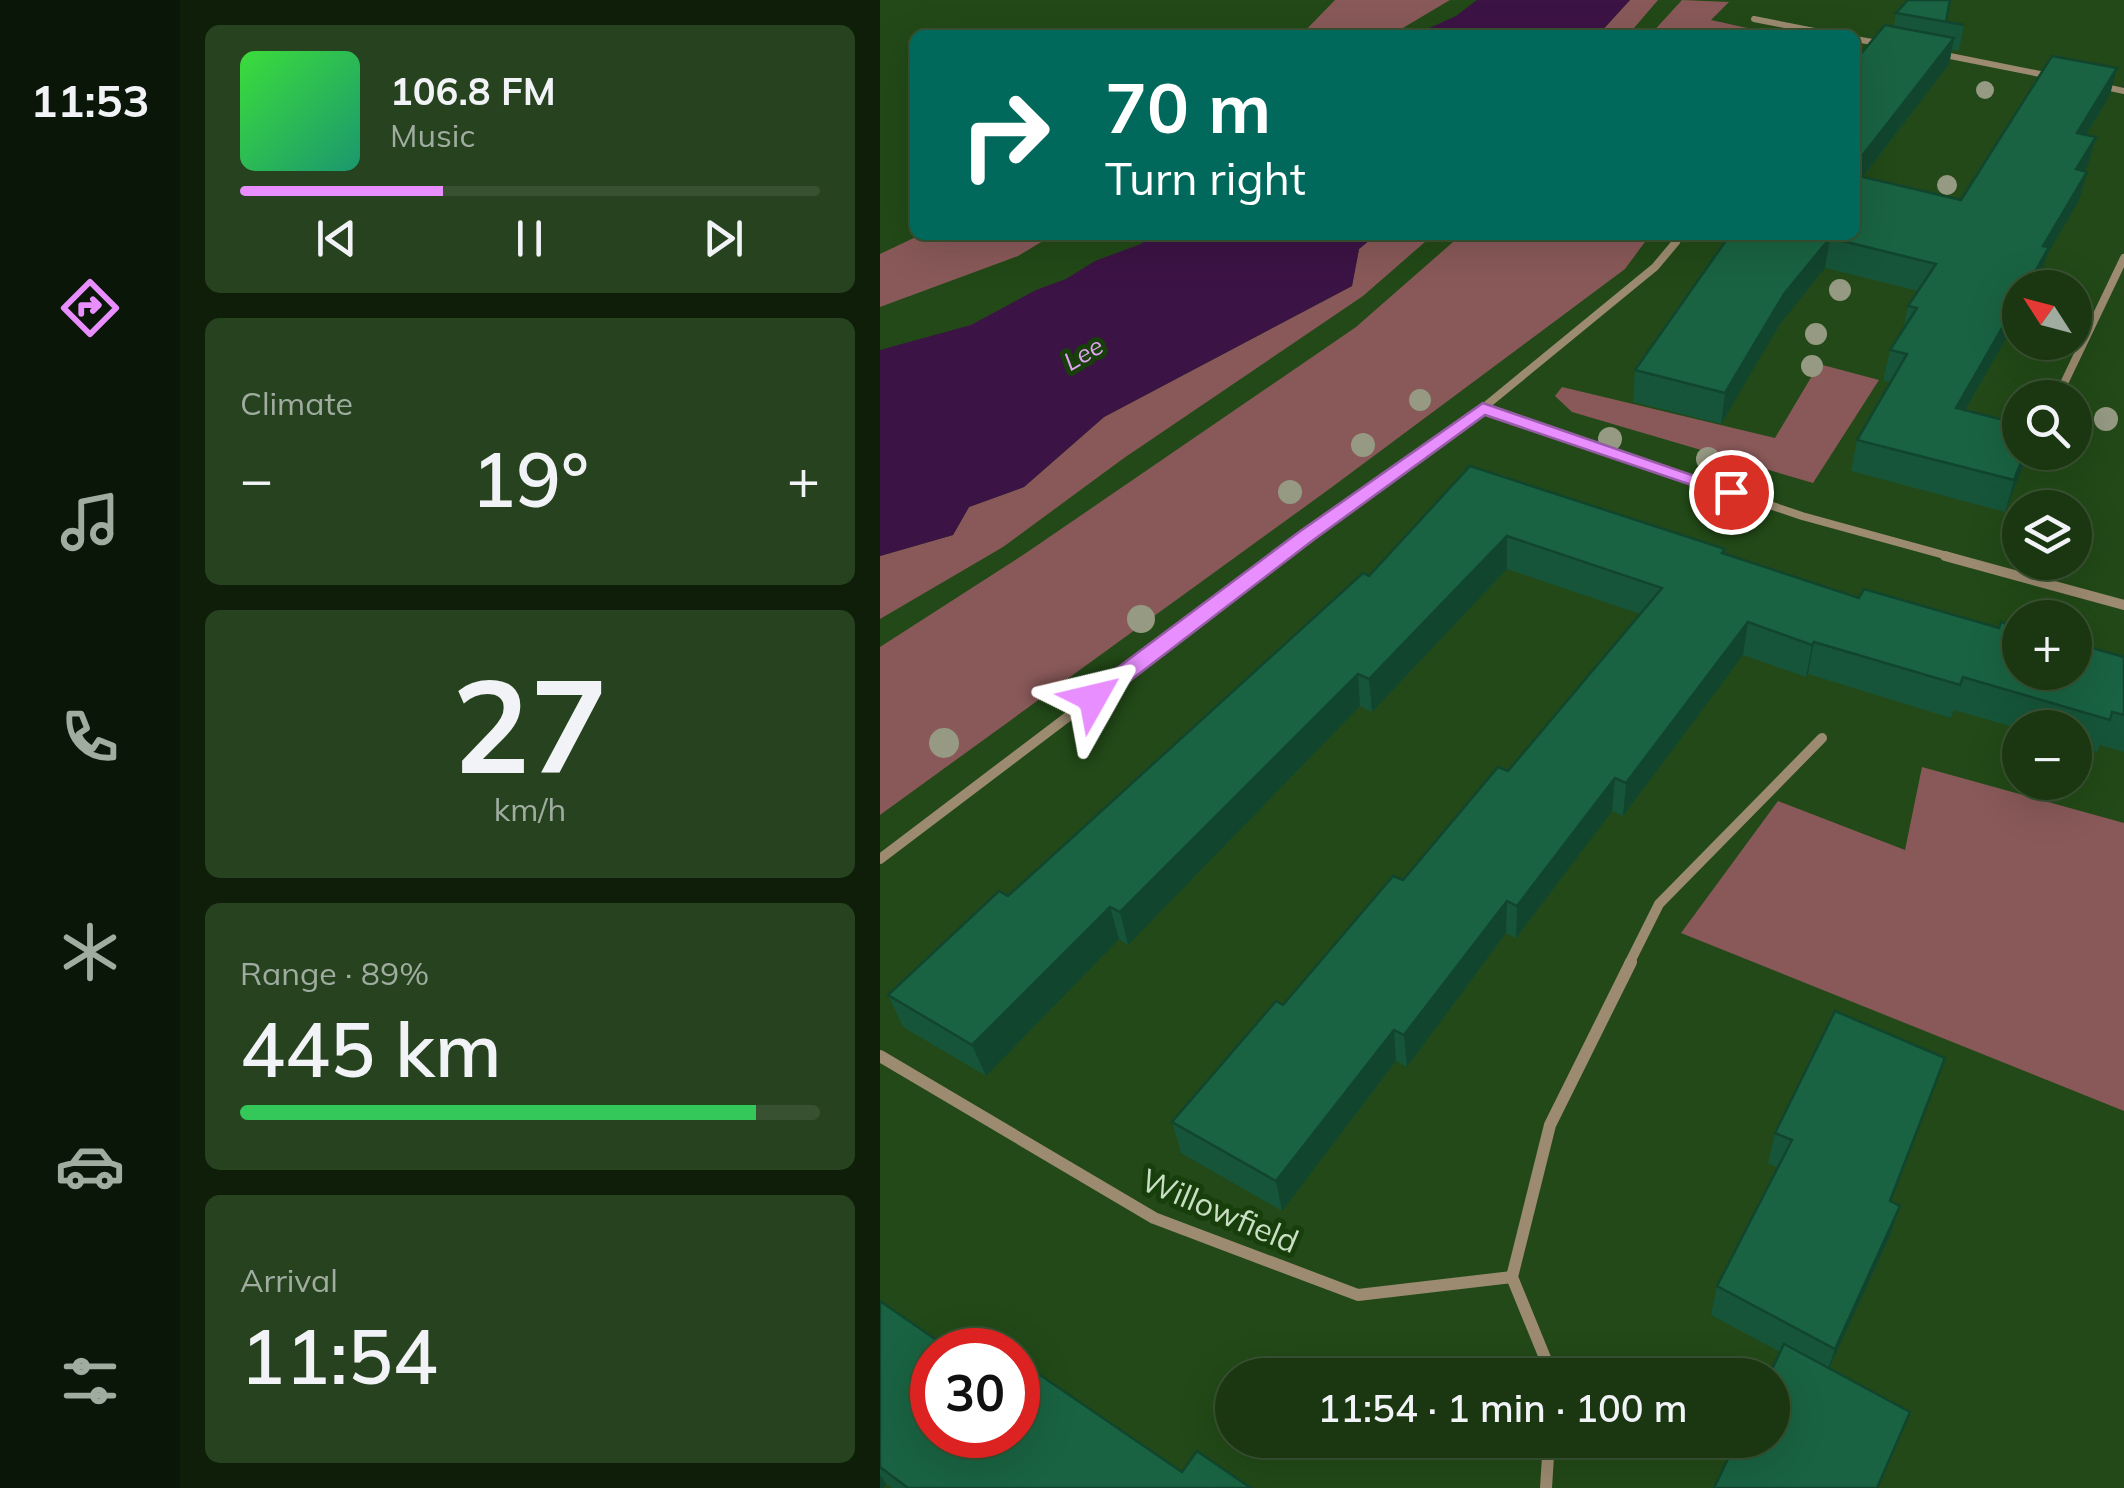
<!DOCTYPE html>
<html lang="en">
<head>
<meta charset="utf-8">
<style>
  :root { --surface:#1a3711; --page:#27421f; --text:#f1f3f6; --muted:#9fac9f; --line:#385131; --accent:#e88eff }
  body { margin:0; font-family:Mulish,sans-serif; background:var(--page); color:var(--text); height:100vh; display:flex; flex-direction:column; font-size:38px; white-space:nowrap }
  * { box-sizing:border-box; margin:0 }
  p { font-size:32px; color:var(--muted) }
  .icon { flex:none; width:55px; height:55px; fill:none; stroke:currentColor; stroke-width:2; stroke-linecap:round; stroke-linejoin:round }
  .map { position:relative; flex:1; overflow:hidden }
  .details { display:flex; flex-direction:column; gap:25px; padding:25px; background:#0e1e09; width:700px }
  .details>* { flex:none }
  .banner { position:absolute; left:30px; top:30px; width:950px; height:210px; border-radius:15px; box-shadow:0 10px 40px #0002,0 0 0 2px var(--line); background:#00695c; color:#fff; overflow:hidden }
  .needle { width:65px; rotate:306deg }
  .controls { position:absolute; left:1122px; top:270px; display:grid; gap:20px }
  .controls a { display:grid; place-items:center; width:90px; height:90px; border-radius:50%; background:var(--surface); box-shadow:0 10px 40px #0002,0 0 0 2px var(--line); font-size:50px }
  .speed { position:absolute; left:30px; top:1328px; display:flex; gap:20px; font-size:50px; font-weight:700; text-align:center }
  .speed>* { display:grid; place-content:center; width:130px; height:130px; border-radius:50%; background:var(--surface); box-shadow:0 10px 40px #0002,0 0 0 2px var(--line); line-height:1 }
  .speed .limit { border:15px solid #d22; background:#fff; color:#111 }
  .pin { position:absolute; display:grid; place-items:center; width:85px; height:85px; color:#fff; margin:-42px; border:5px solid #fff; border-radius:50%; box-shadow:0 2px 10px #0007 }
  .me { position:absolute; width:110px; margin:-55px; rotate:53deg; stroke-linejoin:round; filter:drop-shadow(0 0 8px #0008) }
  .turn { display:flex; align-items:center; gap:35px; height:210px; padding:0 30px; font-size:45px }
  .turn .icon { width:130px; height:130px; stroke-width:2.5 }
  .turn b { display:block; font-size:70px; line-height:85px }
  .big { font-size:75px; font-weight:600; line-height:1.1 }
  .details .widget { flex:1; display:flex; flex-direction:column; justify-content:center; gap:15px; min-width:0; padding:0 35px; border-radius:15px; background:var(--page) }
  .details .dial { align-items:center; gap:0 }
  .dial b { font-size:130px; line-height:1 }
  .song { display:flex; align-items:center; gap:30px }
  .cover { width:120px; height:120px; border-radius:15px; background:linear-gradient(135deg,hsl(120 70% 55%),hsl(160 70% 35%)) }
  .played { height:10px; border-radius:5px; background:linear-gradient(90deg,var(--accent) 35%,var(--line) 35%) }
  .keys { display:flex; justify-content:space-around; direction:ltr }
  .heat { display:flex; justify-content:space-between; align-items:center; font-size:55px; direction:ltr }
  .charge { height:15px; border-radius:8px; background:linear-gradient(90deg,#34c759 89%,var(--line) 0) }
  .trip { position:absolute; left:335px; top:1358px; width:575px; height:100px; border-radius:50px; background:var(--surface); box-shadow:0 10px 40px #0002,0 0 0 2px var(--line); font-weight:600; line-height:100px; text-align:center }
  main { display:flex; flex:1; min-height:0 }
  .menu { display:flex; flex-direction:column; width:180px; justify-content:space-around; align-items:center; background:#0a1607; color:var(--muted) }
  .menu .icon { width:70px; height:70px }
  .menu .current { color:var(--accent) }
  .menu b { font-size:45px; color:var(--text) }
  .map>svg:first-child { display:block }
  .green { fill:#895959 }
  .water { fill:#3c1345 }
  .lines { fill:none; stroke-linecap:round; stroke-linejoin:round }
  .street-far3 { stroke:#9c8b70; stroke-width:6 }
  .street-far2 { stroke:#9c8b70; stroke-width:8 }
  .street-far1 { stroke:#9c8b70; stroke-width:10 }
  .street { stroke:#9c8b70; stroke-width:12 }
  .tree { fill:#969a83 }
  .wall { fill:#165539 }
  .shaded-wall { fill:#12452e }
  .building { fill:#196342; stroke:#12452e; stroke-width:2.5 }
  .route { fill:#e88eff; stroke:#975ca6; stroke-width:2.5 }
  .labels { text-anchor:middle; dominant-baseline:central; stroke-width:10; stroke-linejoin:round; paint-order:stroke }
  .far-water-label { font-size:25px; font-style:italic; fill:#e2a3f2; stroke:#173e0b }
  .near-street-label { font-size:32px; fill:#c9dfc3; stroke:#173e0b }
</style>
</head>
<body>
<main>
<nav class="menu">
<b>11:53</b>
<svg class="icon current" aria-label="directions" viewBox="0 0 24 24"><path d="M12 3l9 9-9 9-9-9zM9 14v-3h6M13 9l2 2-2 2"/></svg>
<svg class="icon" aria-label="music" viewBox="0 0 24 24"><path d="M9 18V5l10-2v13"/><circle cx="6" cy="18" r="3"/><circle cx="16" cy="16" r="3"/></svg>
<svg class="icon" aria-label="phone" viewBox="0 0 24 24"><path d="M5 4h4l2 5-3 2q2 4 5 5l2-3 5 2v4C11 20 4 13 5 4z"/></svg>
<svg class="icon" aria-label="climate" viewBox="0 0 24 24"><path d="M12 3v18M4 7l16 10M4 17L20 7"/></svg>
<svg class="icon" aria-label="car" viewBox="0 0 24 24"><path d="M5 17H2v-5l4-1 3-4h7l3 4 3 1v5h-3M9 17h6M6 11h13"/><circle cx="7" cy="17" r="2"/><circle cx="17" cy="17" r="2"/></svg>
<svg class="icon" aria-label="filters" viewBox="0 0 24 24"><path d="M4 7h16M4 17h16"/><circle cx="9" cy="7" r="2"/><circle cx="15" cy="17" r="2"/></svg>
</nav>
<section class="details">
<div class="widget">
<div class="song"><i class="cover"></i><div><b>106.8 FM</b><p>Music</p></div></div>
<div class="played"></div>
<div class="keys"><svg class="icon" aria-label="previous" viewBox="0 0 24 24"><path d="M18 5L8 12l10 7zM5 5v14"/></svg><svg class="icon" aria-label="pause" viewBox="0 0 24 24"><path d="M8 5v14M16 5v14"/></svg><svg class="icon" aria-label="next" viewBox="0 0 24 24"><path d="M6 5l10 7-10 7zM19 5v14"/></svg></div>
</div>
<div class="widget"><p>Climate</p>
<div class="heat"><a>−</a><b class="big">19°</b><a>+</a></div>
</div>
<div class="widget dial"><b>27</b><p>km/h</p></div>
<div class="widget"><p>Range · 89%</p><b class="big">445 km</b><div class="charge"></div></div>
<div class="widget"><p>Arrival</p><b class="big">11:54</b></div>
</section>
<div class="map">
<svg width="1244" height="1488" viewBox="0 0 1244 1488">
  <rect width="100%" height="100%" fill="#224917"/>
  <g class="green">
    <path d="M455,0H570L511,35H421Z"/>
    <path d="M750,0H778L748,35H718Z"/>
    <path d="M802,0L849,2L831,20L899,35H770Z"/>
    <path d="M40,235H173L138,256L0,307V254Z"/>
    <path d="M496,235H553L483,296L244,458L123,547L0,619V556L73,535L89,507L144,487L224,417L472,286L479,249Z"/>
    <path d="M581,235H770L745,269L448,490L0,815V647L146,553L476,327Z"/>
    <path d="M939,364L999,380L933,483L692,412L675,396L682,387L895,438Z"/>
    <path d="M1042,767L1244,823V1111L801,933L898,801L1025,850Z"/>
  </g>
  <g class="water">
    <path d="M597,0H750L718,35H534L576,16Z"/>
    <path d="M273,235H496L479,249L472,286L224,417L144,487L89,507L73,535L0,556V350L91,325L156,290L186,279L215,261L261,244Z"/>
  </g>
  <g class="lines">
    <g class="street-far3">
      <path d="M874,19L955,35"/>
      <path d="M975,39L1004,44"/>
      <path d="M1060,54L1170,76"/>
      <path d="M1221,86L1244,91"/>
      <path d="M794,244L802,235"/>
    </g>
    <g class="street-far2">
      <path d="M1177,398L1244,258"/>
      <path d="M603,408L922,516L1075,558"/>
      <path d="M397,558L603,408L775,267L796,242"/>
    </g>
    <g class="street-far1">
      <path d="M1065,556L1244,605"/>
      <path d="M0,859L400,556"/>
      <path d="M749,964L779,904L942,738"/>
    </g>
    <g class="street">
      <path d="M0,1056L274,1218L478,1295L632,1277"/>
      <path d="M672,1375L632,1277L670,1125L751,962"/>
      <path d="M666,1488L669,1440"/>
    </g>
  </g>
  <g class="tree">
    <circle cx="1105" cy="90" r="9"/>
    <circle cx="1067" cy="185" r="10"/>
    <circle cx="960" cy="290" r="11"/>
    <circle cx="936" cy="334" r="11"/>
    <circle cx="932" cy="366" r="11"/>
    <circle cx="540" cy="400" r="11"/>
    <circle cx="1226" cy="419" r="12"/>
    <circle cx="730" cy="439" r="12"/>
    <circle cx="483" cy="445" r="12"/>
    <circle cx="828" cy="459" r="12"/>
    <circle cx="410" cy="492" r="12"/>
    <circle cx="261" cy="619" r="14"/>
    <circle cx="64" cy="743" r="15"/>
  </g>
  <g class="wall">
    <path d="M1016,13L1084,25L1079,51L1072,50L1069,64L983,177L1081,200L1230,95L1206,135L1208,165L1204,171L1199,200L1167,255L1161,277L1140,288V314L1085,410L1146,459L1125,512L971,471L977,440L1010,382L1003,381L1010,350L1023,330L1028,306L1038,291L945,268L900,324L841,424L753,402L755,370L850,235H975V61L1014,26Z"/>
    <path d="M590,466L845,549V554L979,598L1119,628L1244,657V752L1220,745L1217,752L1195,746V728H1140V729L1074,710L1071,718L928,674L926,677L863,655L743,816L732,811L636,938L626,933L527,1067L516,1061L402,1211L301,1153L292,1122L403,1005L628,771L760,614L627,569L492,712L480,706L248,945L239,939L106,1076L23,1027L8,995L128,896L489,576Z"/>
    <path d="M1065,1058L1011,1202L1020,1206L1010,1236L949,1368L900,1352L831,1315L837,1286L898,1168L888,1163L895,1133Z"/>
    <path d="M0,1301L52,1350L302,1472L371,1488H12L6,1484L3,1488H0Z"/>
  </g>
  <g class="shaded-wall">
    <path d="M1074,38L1069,64L975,187V165Z"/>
    <path d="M1237,68L1230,95L1190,161L1197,133Z"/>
    <path d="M1216,137L1208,165L1188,198L1196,169Z"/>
    <path d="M1207,172L1199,200L1167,255L1161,277L1155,288H1146L1163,246Z"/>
    <path d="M950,238L945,268L900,324L841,424L845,393L904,294Z"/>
    <path d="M1140,297V314L1068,440L1076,408Z"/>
    <path d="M1145,452H1147L1146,459L1125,512L1134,480Z"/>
    <path d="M627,536V569L492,712L489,679Z"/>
    <path d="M868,622L863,655L743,816L746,783Z"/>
    <path d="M934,642L928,674L926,677L932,645Z"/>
    <path d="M478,674L480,706L248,945L240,912Z"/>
    <path d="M735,778L732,811L636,938L637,906Z"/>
    <path d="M627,901L626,933L527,1067L524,1035Z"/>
    <path d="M230,907L239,939L106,1076L92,1045Z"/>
    <path d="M514,1030L516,1061L402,1211L396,1181Z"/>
    <path d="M1065,1058L1054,1089L999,1231L1010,1201Z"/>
    <path d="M1020,1206L1010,1236L945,1377L955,1349Z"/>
    <path d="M0,1475L6,1484L3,1488H0Z"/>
  </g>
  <g class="building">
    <path d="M1028,0H1070L1066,22L1084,25L1016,13Z"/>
    <path d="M1005,25L1074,38L975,165V61Z"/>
    <path d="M1172,56L1237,68L1197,133L1216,137L1196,169L1207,172L1163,246L1169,247L1146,288H1140V297L1076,408L1140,424V452H1145L1134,480L977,440L1027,354L1010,350L1037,308L1028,306L1056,264L950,238L904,294L845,393L755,370L850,235H975V175L1081,200Z"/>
    <path d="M590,466L845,549L842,553L979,598L984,589L1119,628L1121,622L1140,628V672H1195V643L1244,657V715L1232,712L1230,720L1083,677L1080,685L934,642L932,645L868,622L746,783L735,778L637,906L627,901L524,1035L514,1030L396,1181L292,1122L396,1001L403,1005L513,876L523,880L618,767L628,771L782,588L627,536L489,679L478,674L240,912L230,907L92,1045L8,995L119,891L128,896L483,573L489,576Z"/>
    <path d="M955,1011L1065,1058L1010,1201L1020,1206L955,1349L837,1286L912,1140L895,1133Z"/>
    <path d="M0,1301L71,1350H52V1435H138V1360L302,1472L317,1451L371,1488H28L0,1467Z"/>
    <path d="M904,1344L1030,1412L997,1488H834L857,1440H892V1375H889Z"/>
  </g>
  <path class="route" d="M603,403L861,492L851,498L844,496L605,415L432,541L221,703H205L202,698L205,692L419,532Z"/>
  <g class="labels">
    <g class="far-water-label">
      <text transform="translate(203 353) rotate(-30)">Lee</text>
    </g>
    <g class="near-street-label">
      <text transform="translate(340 1210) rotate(23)">Willowfield</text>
    </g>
  </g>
</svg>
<div class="controls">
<a><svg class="needle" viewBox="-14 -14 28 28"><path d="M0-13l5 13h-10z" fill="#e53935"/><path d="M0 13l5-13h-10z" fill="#9fac9f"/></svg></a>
<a><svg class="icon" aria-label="search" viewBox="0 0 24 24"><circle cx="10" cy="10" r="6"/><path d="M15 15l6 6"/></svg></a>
<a><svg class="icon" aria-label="layers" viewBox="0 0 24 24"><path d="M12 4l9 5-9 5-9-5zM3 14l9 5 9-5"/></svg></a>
<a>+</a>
<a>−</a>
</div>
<div class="speed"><div class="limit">30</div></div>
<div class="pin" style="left:851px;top:492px;background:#d93025"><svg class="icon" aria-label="arrive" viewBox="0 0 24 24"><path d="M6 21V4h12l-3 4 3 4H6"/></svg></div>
<svg class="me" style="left:213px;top:698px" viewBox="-20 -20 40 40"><path d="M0-17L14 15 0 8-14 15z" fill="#e88eff" stroke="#fff" stroke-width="4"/></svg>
<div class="trip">11:54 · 1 min · 100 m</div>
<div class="banner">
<div class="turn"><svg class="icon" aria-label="right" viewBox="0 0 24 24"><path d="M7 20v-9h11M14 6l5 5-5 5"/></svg><div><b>70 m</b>Turn right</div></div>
</div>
</div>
</main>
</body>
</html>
